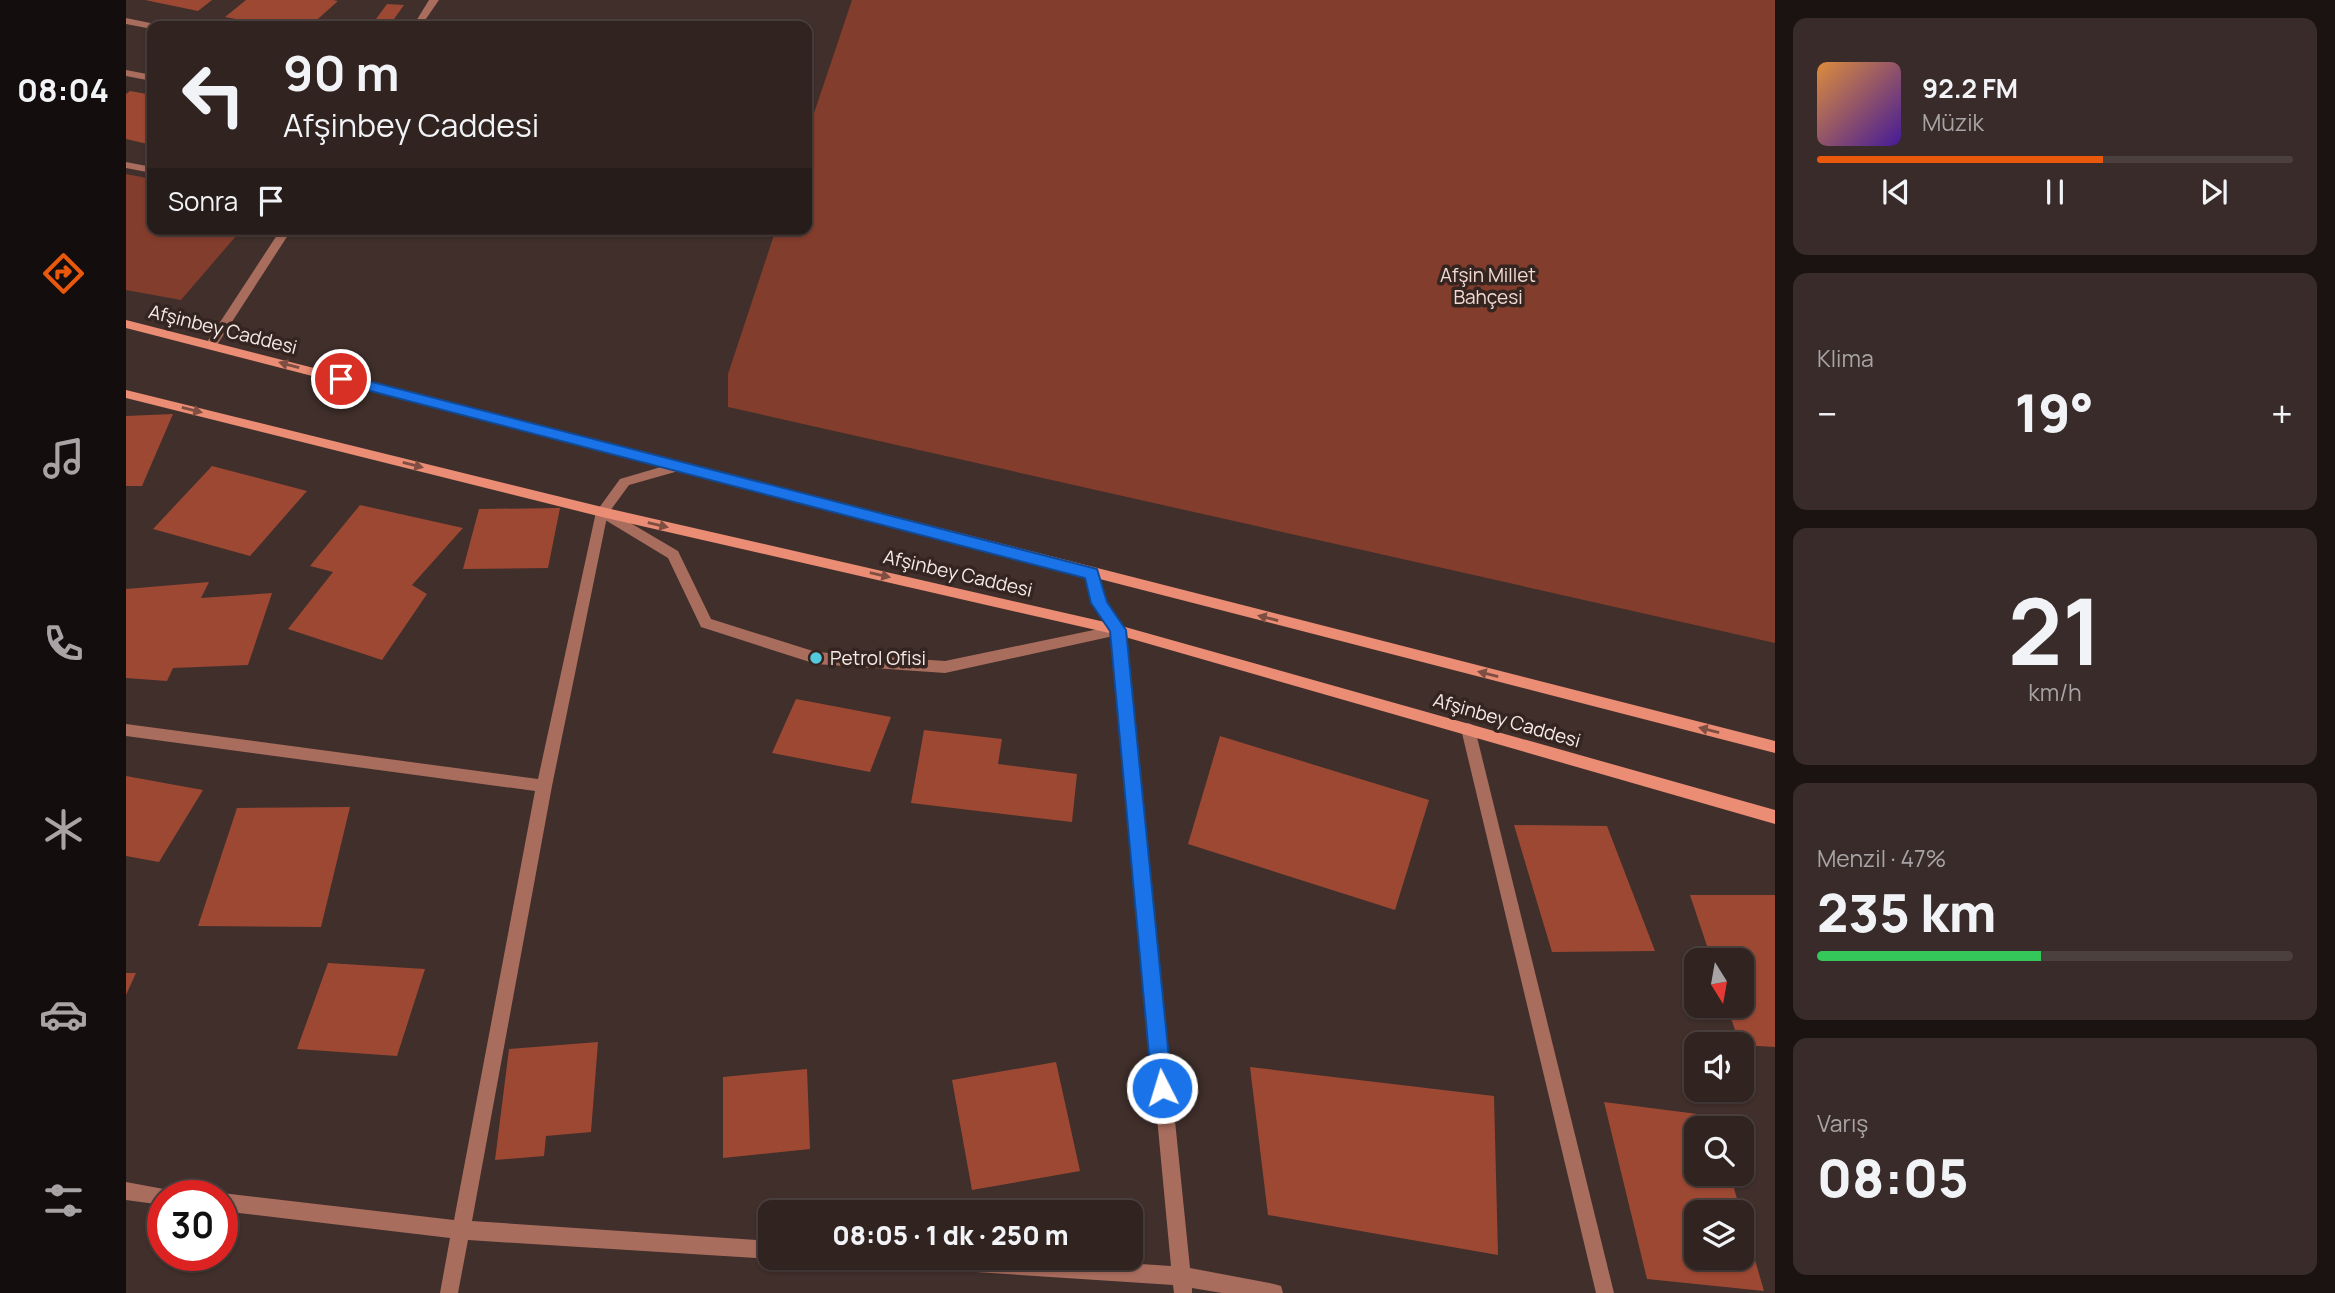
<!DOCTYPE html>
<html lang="tr">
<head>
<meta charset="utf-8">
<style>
  :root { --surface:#302320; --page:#382b29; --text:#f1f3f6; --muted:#a8a4a5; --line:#4b403e; --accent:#ea580c }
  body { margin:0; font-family:Manrope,sans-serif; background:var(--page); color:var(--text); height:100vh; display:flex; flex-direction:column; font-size:26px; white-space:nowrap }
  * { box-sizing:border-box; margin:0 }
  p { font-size:23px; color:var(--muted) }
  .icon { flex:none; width:38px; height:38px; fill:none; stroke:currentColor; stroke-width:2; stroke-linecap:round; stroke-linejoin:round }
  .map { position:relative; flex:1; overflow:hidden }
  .details { display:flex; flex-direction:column; gap:18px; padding:18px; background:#1a1312; width:560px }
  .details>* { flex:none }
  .banner { position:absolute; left:21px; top:21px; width:665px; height:214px; border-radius:14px; box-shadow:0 2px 5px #0004,0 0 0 2px var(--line); background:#302320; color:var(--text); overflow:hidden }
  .needle { width:46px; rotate:169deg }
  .fabs { position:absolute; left:1558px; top:948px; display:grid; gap:14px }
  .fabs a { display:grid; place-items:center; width:70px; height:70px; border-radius:14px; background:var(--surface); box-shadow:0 2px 5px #0004,0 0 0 2px var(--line); font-size:35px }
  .speed { position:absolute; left:21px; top:1180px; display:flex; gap:14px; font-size:35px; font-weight:700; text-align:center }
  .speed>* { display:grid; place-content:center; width:91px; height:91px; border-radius:50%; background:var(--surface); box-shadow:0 2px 5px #0004,0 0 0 2px var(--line); line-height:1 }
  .speed .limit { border:10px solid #d22; background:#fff; color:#111 }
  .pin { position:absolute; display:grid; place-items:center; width:60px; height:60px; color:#fff; margin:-30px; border:4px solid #fff; border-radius:50%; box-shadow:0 2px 7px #0007 }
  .me { position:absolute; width:77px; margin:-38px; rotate:355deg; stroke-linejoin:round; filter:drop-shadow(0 0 5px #0008) }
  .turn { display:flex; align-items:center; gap:24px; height:147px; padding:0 21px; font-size:32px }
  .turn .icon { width:91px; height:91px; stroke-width:2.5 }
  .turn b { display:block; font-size:49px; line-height:60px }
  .then { display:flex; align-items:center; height:66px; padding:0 21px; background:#0003; gap:14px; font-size:26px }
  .big { font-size:52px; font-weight:800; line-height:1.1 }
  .details .tile { flex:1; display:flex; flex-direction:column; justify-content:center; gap:10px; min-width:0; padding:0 24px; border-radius:14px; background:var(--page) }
  .details .dial { align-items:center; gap:0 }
  .dial b { font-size:91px; line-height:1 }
  .song { display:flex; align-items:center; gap:21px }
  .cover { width:84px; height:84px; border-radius:10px; background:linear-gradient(135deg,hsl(30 70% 55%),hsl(260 70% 35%)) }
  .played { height:7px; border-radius:4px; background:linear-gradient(90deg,var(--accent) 60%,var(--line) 60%) }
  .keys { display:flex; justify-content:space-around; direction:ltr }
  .heat { display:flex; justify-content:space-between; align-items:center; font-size:38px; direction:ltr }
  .charge { height:10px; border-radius:5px; background:linear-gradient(90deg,#34c759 47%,var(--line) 0) }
  .trip { position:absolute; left:632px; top:1200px; width:385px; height:70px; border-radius:14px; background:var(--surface); box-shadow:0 2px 5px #0004,0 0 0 2px var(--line); font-weight:800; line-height:70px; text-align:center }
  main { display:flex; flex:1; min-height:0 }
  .menu { display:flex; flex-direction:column; width:126px; justify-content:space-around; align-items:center; background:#130e0d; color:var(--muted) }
  .menu .icon { width:49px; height:49px }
  .menu .on { color:var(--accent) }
  .menu b { font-size:32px; color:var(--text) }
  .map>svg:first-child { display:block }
  .green { fill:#833d2c }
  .building { fill:#9d4833 }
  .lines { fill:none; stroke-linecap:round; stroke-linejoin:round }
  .lane { fill:#a96d5e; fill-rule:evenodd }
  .street { fill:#a96d5e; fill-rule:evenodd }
  .secondary { fill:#eb8c74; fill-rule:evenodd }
  .oneway { fill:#7e4e42 }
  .route { fill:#1a73e8; stroke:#114b97; stroke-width:2 }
  .poi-dot { fill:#53cadc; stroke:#352521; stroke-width:2.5 }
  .labels { text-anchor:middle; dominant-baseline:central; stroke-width:7; stroke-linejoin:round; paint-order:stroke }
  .park-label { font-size:19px; fill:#f3dad3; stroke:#352521 }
  .street-label { font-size:19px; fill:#f5eae7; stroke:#352521 }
  .poi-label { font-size:19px; fill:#f5eae7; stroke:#352521; text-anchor:start }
</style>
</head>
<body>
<main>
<nav class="menu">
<b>08:04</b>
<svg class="icon on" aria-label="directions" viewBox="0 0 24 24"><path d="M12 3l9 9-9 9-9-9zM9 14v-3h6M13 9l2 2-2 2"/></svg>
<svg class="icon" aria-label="music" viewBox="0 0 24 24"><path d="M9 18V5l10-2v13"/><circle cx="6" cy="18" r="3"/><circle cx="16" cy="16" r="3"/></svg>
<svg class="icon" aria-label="phone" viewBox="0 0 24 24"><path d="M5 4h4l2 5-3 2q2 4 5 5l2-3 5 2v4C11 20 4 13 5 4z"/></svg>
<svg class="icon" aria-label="climate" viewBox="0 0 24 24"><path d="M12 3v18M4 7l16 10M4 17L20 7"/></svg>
<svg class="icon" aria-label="car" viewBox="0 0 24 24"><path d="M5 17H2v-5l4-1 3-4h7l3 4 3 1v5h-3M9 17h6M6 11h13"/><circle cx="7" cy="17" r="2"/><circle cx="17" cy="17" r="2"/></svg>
<svg class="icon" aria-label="filters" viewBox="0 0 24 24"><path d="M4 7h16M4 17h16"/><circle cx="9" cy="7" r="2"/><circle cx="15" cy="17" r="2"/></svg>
</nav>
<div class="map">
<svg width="1649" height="1293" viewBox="0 0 1649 1293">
  <rect width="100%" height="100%" fill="#402f2b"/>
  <g class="green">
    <path d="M726,0H1649V643L602,407V374L650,229H681V134Z"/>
    <path d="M0,174L26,179V229H116L55,300L0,290Z"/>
  </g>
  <g class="building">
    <path d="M19,0H86L72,11Z"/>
    <path d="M120,0H207L212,1L184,26H148L99,17Z"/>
    <path d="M261,4L278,5L263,26H245Z"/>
    <path d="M4,91L26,95V145L0,139V94Z"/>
    <path d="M47,414L16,486H0V416Z"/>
    <path d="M86,466L181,491L124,556L27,529Z"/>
    <path d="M234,505L337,528L286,585L301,594L256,660L162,629L207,572L184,566Z"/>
    <path d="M434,508L422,568L337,569L353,509Z"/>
    <path d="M83,582L75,598L146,593L122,665L47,668L41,681L0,678V589Z"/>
    <path d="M670,699L765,717L744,772L646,753Z"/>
    <path d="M798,730L876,739L872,764L951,774L946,822L785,803Z"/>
    <path d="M1094,736L1303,800L1269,910L1062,844Z"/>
    <path d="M0,776L77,790L33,862L0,856Z"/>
    <path d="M224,807L195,927L72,926L111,808Z"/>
    <path d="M1388,825L1481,826L1529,951L1426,952Z"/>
    <path d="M1564,895H1649V1047L1614,1045L1601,1006H1615V961H1586Z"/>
    <path d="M202,963L299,969L271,1056L171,1049Z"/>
    <path d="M0,973H10L0,995Z"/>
    <path d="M472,1042L465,1132L420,1136L418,1156L369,1160L383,1049Z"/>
    <path d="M930,1062L954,1171L846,1190L826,1080Z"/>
    <path d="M1124,1067L1368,1096L1372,1255L1142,1215Z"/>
    <path d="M681,1069L684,1149L597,1158V1077Z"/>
    <path d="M1478,1102L1587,1116L1591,1129H1570V1174H1604L1615,1213H1570V1258H1615L1616,1215L1638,1291L1521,1279Z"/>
  </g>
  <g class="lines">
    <path class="lane" d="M552,462L556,464L558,467L556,470L503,485L484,511L552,551L585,619L690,652L819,661L982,627L966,603L959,573L966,568L973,573L979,602L999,630L997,634L992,635L819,673L690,664L575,627L542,558L471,515L470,512L494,479Z"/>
    <g class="street">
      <path d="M303,0H313L295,26H287Z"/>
      <path d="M0,18L29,24L31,26H26V29L0,24Z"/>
      <path d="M0,70L26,75V81L0,76Z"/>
      <path d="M0,162L26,167V173L0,168Z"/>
      <path d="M155,229H166L89,348H81V342Z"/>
      <path d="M476,507L482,512L426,786L346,1221L644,1241V1258H647L644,1259L342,1240L332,1293H314L324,1238L96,1211V1195H90L96,1193L328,1220L409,791L0,736V724L412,779L470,512Z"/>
      <path d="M992,625L997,626L999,630L1064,1268L1148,1284L1155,1286L1157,1293H1096L1066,1288V1293H1048L1047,1285L773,1267L766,1265L764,1258H923L1045,1266L985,630L987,626Z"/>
      <path d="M1342,723L1347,725L1349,729L1488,1293H1470L1335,729L1337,725Z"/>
      <path d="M0,1182L43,1190L46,1195H37V1205L0,1200Z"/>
    </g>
    <g class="secondary">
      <path d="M0,320L1649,741V753L0,328Z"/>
      <path d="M0,390L476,507L992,625L1649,810V824L992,635L476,517L0,398Z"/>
    </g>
  </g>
  <defs><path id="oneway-solid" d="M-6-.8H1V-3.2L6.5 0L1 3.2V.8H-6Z" transform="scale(1.75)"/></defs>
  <g class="oneway">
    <use href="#oneway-solid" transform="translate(163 365) rotate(-165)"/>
    <use href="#oneway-solid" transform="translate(66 410) rotate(14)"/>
    <use href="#oneway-solid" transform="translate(287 465) rotate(14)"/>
    <use href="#oneway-solid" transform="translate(532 525) rotate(13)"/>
    <use href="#oneway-solid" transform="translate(754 575) rotate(13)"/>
    <use href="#oneway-solid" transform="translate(1142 618) rotate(-166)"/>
    <use href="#oneway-solid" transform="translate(1362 674) rotate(-166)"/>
    <use href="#oneway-solid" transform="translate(1583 730) rotate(-166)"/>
  </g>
  <path class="route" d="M215,374L971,569L981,602L1000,630L1046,1088L1043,1095L1036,1098L1029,1095L1026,1088L984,631L965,603L959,578L210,382V376Z"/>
  <circle class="poi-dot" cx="690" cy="658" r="7"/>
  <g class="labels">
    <g class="park-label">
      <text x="1362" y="275">Afşin Millet<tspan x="1362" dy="22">Bahçesi</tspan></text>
    </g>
    <g class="street-label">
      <text transform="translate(97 329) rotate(14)">Afşinbey Caddesi</text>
      <text transform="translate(832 573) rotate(13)">Afşinbey Caddesi</text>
      <text transform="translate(1381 720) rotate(16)">Afşinbey Caddesi</text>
    </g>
    <g class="poi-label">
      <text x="704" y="658">Petrol Ofisi</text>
    </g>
  </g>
</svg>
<div class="fabs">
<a><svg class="needle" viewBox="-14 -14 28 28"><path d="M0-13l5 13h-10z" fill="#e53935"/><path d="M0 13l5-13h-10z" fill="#a8a4a5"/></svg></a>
<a><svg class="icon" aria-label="sound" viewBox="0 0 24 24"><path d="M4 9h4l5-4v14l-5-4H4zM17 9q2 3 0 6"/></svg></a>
<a><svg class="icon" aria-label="search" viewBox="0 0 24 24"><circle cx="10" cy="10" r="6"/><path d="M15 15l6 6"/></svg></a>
<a><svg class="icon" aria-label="layers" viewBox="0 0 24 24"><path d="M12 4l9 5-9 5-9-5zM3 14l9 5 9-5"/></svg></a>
</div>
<div class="speed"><div class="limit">30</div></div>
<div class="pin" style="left:215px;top:379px;background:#d93025"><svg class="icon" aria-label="arrive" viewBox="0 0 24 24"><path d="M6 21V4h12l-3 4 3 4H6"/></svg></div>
<svg class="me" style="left:1036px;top:1088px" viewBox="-20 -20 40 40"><circle r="17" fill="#1a73e8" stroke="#fff" stroke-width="3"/><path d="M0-11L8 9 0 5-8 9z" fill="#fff"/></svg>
<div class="trip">08:05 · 1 dk · 250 m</div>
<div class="banner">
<div class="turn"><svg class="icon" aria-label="left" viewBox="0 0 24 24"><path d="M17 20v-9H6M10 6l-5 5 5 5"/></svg><div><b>90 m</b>Afşinbey Caddesi</div></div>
<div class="then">Sonra<svg class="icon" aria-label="arrive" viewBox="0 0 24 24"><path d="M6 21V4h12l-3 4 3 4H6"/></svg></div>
</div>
</div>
<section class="details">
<div class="tile">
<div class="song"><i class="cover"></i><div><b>92.2 FM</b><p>Müzik</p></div></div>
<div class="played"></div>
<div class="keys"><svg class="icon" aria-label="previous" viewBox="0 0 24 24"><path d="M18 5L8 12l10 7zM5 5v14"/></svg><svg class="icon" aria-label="pause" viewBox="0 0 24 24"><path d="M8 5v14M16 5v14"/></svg><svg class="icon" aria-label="next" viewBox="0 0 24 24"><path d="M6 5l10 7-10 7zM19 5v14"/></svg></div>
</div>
<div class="tile"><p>Klima</p>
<div class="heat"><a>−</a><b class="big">19°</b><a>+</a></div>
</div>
<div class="tile dial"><b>21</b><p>km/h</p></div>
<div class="tile"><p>Menzil · 47%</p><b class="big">235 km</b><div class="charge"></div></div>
<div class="tile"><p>Varış</p><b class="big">08:05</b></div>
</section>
</main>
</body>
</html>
